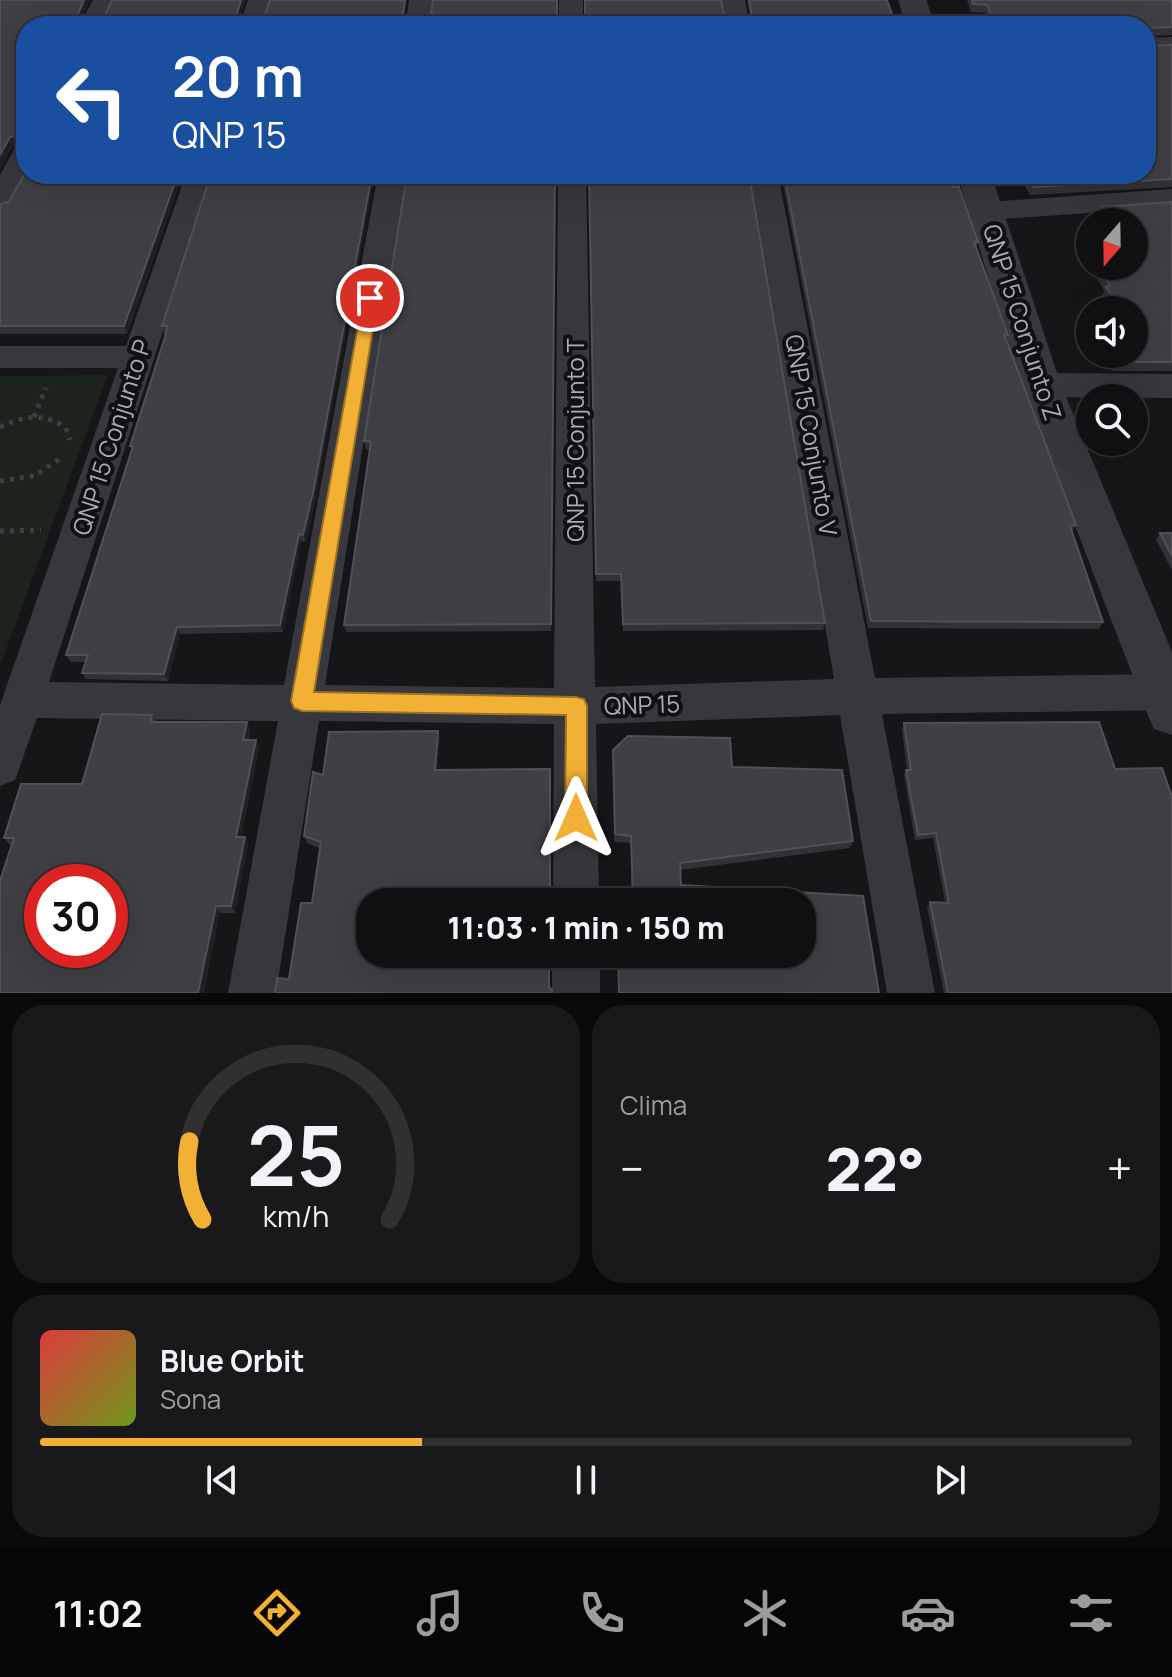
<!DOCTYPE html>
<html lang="pt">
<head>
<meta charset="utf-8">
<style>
  :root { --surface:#101012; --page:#19191b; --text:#f1f3f6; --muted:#9c9d9f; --line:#303032; --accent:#f2b134 }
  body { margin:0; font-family:Manrope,sans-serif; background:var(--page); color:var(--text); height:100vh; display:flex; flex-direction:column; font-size:30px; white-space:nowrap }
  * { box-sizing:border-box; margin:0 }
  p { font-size:26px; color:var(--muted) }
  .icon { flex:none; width:44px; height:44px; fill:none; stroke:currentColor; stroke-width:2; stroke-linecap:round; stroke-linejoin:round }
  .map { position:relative; height:993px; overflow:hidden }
  .panel { display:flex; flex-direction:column; gap:12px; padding:12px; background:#09090a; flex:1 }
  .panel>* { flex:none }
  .guide { position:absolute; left:16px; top:16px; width:1140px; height:168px; border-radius:32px; box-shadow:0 8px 32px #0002,0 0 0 2px var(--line); background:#1a4fa0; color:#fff; overflow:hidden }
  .needle { width:52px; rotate:200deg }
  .fabs { position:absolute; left:1076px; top:208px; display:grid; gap:16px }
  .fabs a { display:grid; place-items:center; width:72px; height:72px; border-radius:50%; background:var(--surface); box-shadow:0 8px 32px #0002,0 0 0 2px var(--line); font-size:40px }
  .speed { position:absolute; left:24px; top:864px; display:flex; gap:16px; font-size:40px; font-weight:700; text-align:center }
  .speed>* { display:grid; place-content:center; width:104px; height:104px; border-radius:50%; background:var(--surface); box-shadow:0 8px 32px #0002,0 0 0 2px var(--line); line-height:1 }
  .speed .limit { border:12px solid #d22; background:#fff; color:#111 }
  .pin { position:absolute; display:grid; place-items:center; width:68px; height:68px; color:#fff; margin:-34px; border:4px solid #fff; border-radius:50%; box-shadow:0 2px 8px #0007 }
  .me { position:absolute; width:88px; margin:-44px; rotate:0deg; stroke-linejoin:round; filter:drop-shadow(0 0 6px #0008) }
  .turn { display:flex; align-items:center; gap:28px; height:168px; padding:0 24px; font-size:36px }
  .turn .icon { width:104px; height:104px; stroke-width:2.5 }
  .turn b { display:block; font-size:56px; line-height:68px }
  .big { font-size:60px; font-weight:800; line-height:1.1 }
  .panel .widget { flex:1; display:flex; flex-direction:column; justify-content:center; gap:12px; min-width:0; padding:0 28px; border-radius:32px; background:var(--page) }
  .panel .dial { align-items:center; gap:0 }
  .dial svg { height:208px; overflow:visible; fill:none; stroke:var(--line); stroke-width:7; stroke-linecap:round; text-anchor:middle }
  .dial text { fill:var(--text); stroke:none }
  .song { display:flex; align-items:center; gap:24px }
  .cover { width:96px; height:96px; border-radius:12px; background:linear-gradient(135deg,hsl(0 70% 55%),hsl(80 70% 35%)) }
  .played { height:8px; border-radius:4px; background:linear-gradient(90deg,var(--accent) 35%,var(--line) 35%) }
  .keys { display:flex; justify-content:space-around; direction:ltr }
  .heat { display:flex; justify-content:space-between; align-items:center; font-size:44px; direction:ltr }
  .panel .tiles { flex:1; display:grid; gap:12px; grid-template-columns:1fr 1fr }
  .widget:last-child { grid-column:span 2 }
  .trip { position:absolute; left:356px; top:888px; width:460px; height:80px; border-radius:32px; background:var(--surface); box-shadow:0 8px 32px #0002,0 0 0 2px var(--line); font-weight:800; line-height:80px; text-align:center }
  .tabs { display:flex; height:128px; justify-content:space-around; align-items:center; background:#060607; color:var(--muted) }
  .tabs .icon { width:56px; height:56px }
  .tabs .active { color:var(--accent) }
  .tabs b { font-size:36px; color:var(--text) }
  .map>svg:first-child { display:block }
  .green { fill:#1c231d }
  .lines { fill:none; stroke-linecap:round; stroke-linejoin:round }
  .path { stroke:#3d3f44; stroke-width:5; stroke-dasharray:4 6; stroke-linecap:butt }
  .minor { fill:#37383d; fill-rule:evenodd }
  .tertiary { fill:#37383d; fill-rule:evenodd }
  .wall { fill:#323236 }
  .shaded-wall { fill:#212124 }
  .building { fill:#3f3f44; stroke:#4f5156; stroke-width:2; fill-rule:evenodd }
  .route { fill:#f2b134; stroke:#9d7322; stroke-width:2 }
  .labels { text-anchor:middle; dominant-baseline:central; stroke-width:8; stroke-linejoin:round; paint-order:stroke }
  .street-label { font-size:24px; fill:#a8adb8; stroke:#111113 }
</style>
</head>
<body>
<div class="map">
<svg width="1172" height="993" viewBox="0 0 1172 993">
  <rect width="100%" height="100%" fill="#161618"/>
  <path class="green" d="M108,375L0,665V376Z"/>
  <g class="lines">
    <g class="path">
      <path d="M34,417L46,388"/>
      <path d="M0,427C23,416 45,412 66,428L70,440"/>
      <path d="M0,481L34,476L63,457"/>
      <path d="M0,531L41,530"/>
    </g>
    <g class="minor">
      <path d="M93,0H117L103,26H79Z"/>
      <path d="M248,0H272L263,26H239Z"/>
      <path d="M409,0H433L429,26H405Z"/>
      <rect x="559" y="0" width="24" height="26"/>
      <path d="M721,0H745L750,26H726Z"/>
      <path d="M1172,37V51L1146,52V38Z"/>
      <path d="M26,144L28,174L10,208L0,211V175L16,146Z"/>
      <path d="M186,174H214L49,682L284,685L378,174H406L325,685L554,688L558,174H586L595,687L834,679L750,174H778L875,678L1172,674V710L882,714L935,993H887L840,715L596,724L599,902H553L554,724L319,721L276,993H228L278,721L37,718L15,780L0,786V705L118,368H0V346H126Z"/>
      <path d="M1172,189V207L987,220L977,217L973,211L977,205L987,202Z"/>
      <path d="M1041,373L1172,374V398L1041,397L1029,393L1024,385L1029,377Z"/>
      <rect x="552" y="954" width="48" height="39"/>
    </g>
    <g class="tertiary">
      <path d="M898,0H926L936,26H906Z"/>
      <path d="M957,174H991L1061,385L1172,652V735L1154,729L1147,713L1021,385Z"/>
    </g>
  </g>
  <g class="wall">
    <path d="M0,0H90L80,21L103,20L112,0H245L239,21H263L270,0H407L404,21H751L747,0H887L25,142L13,145L0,169Z"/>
    <path d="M967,0H1172V35L1147,36V46L1172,45V187L1030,195L1018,174H1146V26H990L985,13L971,12Z"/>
    <path d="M26,174H183L127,334H0V204L9,202Z"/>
    <path d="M211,174L316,495L306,542L301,541L283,632L180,634L168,681L86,679L82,673L85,662H71L66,655L132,451L130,446L165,337L162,326Z"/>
    <path d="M555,174L551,631L346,632L344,625L370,450L366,449L364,441Z"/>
    <path d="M589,174L825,623L823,630L623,631L621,581H596Z"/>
    <path d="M781,174H947L952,187L978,242L976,248L1008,335L1006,340L1076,525L1072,532L1103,622L1099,629L868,628Z"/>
    <path d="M1172,202V371H1113L1103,354H1134V310H1112L1102,296L1104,291L1091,266H1134V222H1103L1099,215L1102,207Z"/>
    <path d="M1160,533H1172V570L1156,540Z"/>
    <path d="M152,715L157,722H247L250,730L249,740H256L259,748L241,837H245L248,844L235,913H220L10,845L4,838L82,784Z"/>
    <path d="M904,723L1172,993H944L927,906L930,902H945L933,838L915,840L904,775L906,770H907L902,729Z"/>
    <path d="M438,731L440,739L289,979L312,903L320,848L308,844L304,836Z"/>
    <path d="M613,750L732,767L853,841L850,848L680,870L633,902L631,843L614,842Z"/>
  </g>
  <g class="shaded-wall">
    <path d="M84,0H90L78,26L75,21Z"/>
    <path d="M241,0H245L237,26L235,20Z"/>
    <path d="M405,0H407L403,26L402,21Z"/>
    <path d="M25,134L26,142L13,145L0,169V155L10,137Z"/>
    <path d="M178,174H183L127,334L124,326Z"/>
    <path d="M372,174H375L316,495L306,542L303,535Z"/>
    <path d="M299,534L301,541L283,632L280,625Z"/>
    <path d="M177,627L180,634L168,681L164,674Z"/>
    <path d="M247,722L250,730L247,748L243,740Z"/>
    <path d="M438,731L440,739L437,778L435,770Z"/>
    <path d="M256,740L259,748L240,844L236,837Z"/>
    <path d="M245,837L248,844L235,913L231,906Z"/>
    <path d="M216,906L220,913L204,993H198Z"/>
  </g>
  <g class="building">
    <path d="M0,0H84L75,21L103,20L112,0H241L235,20L263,21L270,0H405L402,21H430L433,0H557V21H585V0H721L725,21H753L749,0H887L896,26H26V150L25,134L10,137L0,155Z"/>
    <path d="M972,0H1172V27L1147,28V46L1172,45V179L1033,187L1026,174H1146V26H995L987,5L973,4Z"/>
    <path d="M26,171V174H178L124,326H0V204L9,202Z"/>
    <path d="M211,174H372L314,488L303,535L299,534L280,625L177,627L164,674L82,673L88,655H66L133,446H130L165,337L167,326H162Z"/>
    <path d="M407,174H555L551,624L344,625L371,442L364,441Z"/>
    <path d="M589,174H749L825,623L623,624L621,574H596Z"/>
    <path d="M784,174H947L952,187H959L978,242H974L1008,335L1004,334L1076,525L1070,526L1103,622L871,621Z"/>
    <path d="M1172,202V362H1117L1112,354H1134V310H1121L1106,287L1110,286L1099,266H1134V222H1112L1102,207Z"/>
    <path d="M1160,533H1172V556Z"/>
    <path d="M102,714L152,715L151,722H247L243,740H256L236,837H245L231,906H216L198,993H0V881L14,838H4L21,784H82ZM42,882H110V950H42Z"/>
    <path d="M1099,722L1115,769L1162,768L1172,797V993H948L930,902L949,903L936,833L918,835L906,770H911L904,723Z"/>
    <path d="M438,731L435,770L550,769V895L555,902H370V954H549V987L552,990V993H275L277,978L289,979L301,903H312L321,842L304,836L313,772L323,775L329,732Z"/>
    <path d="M628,736L730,738L732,767L842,770L853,841L680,863L681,885L863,896L879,993H619L618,954H802V902H616H633L631,836L615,834L613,750Z"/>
  </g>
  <path class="route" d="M370,293L378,298L314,692L576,697L584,699L587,706V818L584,825L576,829L568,825L565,818L566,715L302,711L294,708L291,701L363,298Z"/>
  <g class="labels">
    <g class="street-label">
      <text transform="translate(1023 322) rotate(72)">QNP 15 Conjunto Z</text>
      <text transform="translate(812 435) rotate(80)">QNP 15 Conjunto V</text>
      <text transform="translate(111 437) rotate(-72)">QNP 15 Conjunto P</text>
      <text transform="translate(574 440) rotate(-90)">QNP 15 Conjunto T</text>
      <text transform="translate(642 704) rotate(-2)">QNP 15</text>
    </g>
  </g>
</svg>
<div class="fabs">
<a><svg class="needle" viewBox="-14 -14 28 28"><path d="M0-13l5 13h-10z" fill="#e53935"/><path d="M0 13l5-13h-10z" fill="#9c9d9f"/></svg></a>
<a><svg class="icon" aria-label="sound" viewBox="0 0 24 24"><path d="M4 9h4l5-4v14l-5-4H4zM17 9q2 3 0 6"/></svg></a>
<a><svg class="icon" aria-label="search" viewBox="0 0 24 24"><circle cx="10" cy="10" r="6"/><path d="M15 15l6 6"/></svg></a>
</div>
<div class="speed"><div class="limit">30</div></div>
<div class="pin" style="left:370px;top:298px;background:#d93025"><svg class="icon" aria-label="arrive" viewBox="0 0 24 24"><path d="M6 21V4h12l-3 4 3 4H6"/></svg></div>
<svg class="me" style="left:576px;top:818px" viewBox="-20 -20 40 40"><path d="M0-17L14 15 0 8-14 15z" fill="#f2b134" stroke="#fff" stroke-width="4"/></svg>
<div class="trip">11:03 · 1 min · 150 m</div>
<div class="guide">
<div class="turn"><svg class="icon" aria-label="left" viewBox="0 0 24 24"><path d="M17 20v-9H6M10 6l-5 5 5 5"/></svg><div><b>20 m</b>QNP 15</div></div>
</div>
</div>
<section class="panel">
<div class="tiles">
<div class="widget dial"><svg viewBox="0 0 100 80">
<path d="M14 69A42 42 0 1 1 86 69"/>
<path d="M14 69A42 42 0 0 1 9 39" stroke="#f2b134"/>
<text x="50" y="56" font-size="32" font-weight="700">25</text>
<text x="50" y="72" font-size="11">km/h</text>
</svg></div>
<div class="widget"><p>Clima</p>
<div class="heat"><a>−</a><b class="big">22°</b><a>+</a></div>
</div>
<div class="widget">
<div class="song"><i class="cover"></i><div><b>Blue Orbit</b><p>Sona</p></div></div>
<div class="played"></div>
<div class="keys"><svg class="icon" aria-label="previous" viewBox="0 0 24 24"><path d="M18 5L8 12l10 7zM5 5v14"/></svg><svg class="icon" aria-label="pause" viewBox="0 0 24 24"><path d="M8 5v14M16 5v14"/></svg><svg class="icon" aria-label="next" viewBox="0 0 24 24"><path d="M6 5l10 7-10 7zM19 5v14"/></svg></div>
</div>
</div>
</section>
<nav class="tabs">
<b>11:02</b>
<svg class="icon active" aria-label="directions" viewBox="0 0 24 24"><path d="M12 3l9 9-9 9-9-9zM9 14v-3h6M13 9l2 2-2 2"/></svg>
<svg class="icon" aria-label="music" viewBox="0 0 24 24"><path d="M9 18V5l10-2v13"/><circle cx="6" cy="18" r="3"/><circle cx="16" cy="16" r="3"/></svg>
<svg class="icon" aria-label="phone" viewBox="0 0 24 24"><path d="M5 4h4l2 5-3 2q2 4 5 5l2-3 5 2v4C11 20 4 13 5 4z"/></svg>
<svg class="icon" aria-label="climate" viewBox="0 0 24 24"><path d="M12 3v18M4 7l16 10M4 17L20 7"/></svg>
<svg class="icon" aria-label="car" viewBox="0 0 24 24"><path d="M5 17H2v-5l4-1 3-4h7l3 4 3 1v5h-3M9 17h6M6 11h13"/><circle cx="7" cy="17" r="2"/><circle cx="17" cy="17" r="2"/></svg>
<svg class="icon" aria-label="filters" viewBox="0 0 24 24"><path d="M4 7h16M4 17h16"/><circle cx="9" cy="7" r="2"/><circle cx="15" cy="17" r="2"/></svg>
</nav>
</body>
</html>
